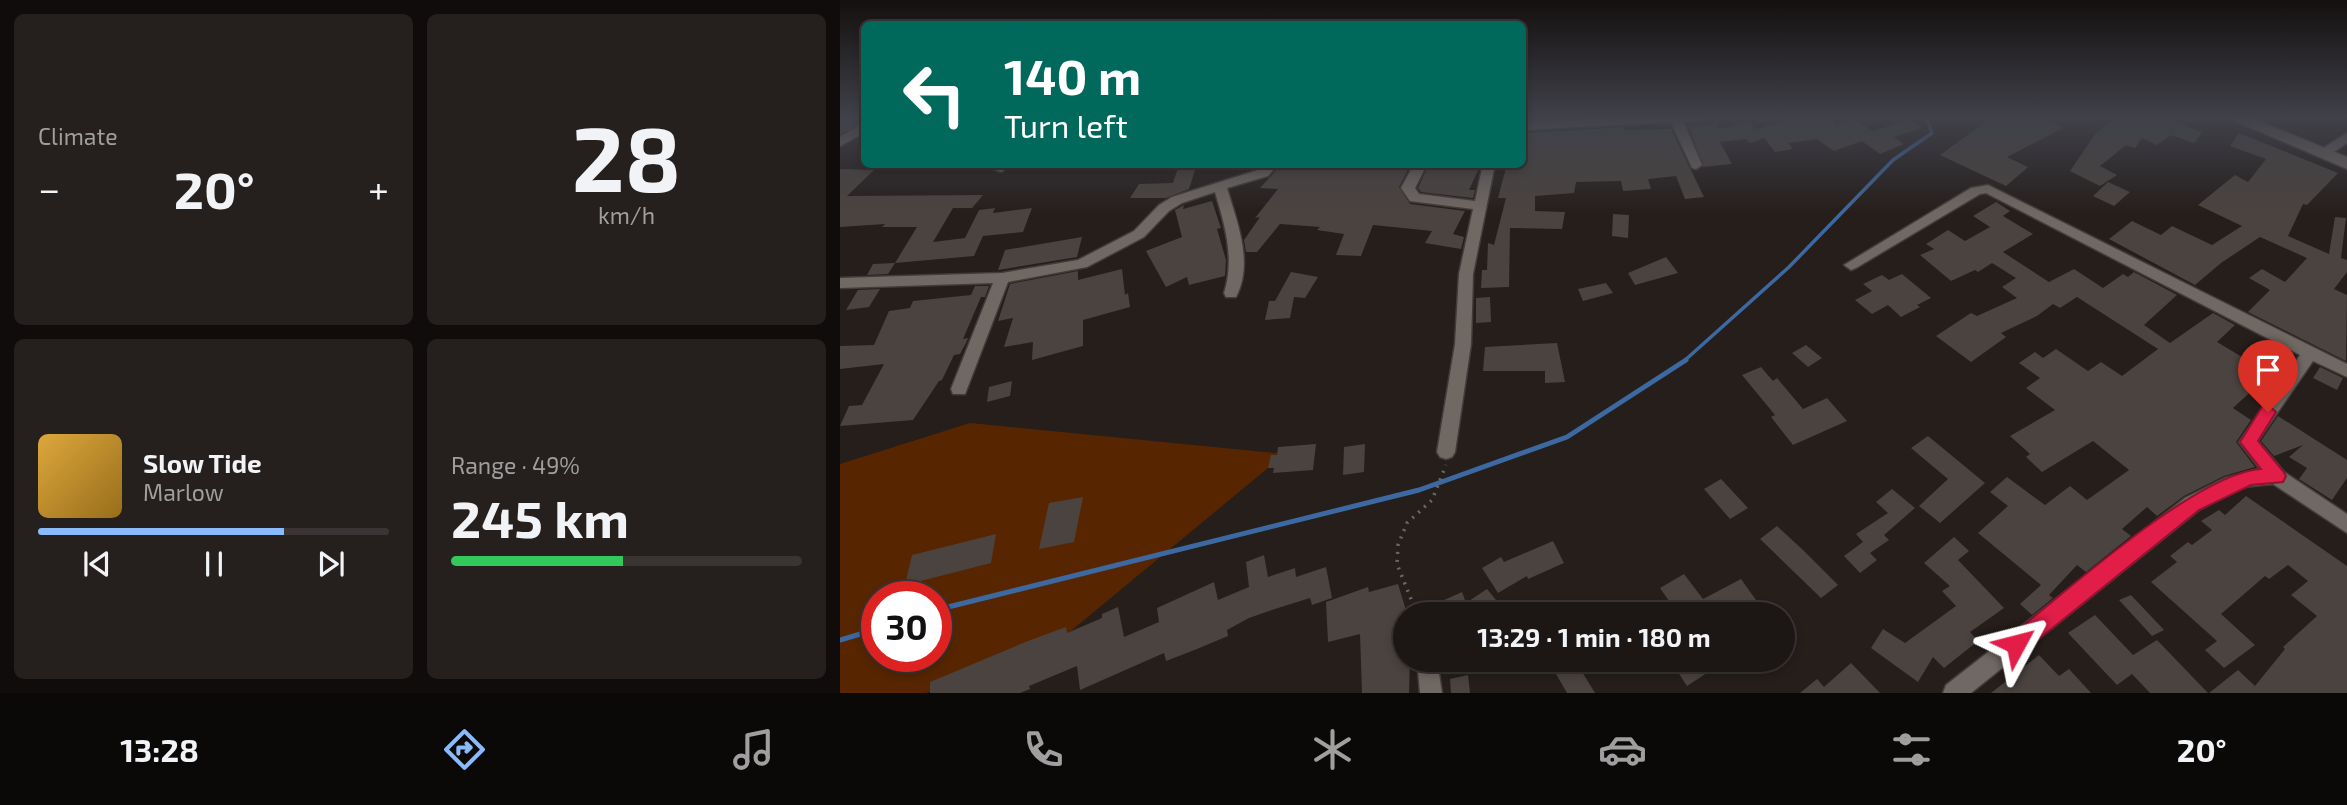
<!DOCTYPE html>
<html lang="en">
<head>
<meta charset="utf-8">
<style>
  :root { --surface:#1c1614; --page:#251f1d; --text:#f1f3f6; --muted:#a09fa0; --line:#3a3534; --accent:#88bafc }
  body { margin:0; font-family:"Exo 2",sans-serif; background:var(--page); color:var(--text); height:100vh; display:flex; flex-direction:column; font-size:26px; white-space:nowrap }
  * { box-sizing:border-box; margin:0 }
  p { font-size:23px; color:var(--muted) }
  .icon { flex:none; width:38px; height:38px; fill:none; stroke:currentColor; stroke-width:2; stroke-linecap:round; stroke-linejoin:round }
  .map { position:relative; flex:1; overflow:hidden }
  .panel { display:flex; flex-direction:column; gap:14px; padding:14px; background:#0f0c0b; width:840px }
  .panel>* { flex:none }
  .guide { position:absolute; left:21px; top:21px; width:665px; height:147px; border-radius:10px; box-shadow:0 4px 10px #0003,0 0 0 2px var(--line); background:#00695c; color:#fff; overflow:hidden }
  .speed { position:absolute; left:21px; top:581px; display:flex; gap:14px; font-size:35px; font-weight:700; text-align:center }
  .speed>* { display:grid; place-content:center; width:91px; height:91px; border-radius:50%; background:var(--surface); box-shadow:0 4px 10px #0003,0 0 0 2px var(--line); line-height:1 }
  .speed .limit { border:10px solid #d22; background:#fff; color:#111 }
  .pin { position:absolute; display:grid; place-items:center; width:60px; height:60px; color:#fff; margin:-72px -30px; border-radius:50% 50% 50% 0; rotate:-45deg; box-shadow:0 0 7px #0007 }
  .pin .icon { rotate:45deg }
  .me { position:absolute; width:77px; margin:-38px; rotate:52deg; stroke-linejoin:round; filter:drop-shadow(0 0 5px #0008) }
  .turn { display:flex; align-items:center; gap:24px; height:147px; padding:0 28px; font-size:32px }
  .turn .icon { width:91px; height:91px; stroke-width:2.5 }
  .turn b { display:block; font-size:49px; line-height:60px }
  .big { font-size:52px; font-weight:700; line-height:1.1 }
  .panel .widget { flex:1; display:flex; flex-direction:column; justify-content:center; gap:10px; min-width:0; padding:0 24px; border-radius:10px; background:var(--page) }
  .panel .dial { align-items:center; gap:0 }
  .dial b { font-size:91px; line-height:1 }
  .song { display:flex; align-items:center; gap:21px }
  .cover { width:84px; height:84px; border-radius:10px; background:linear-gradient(135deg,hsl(40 70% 55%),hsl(40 70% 35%)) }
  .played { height:7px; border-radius:4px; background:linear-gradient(90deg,var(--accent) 70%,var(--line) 70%) }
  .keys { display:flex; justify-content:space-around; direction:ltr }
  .heat { display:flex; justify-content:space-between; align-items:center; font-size:38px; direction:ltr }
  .charge { height:10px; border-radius:5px; background:linear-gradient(90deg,#34c759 49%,var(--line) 0) }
  .panel .tiles { flex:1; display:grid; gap:14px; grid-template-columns:repeat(2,1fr) }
  .trip { position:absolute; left:553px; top:602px; width:402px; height:70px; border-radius:35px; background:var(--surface); box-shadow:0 4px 10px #0003,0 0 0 2px var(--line); font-weight:700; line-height:70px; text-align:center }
  .dock { display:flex; height:112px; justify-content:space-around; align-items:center; background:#0b0908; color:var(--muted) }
  .dock .icon { width:49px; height:49px }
  .dock .current { color:var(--accent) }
  .dock b { font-size:32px; color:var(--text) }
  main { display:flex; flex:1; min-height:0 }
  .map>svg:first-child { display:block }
  .green { fill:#572600; fill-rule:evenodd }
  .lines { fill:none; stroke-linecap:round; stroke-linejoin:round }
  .stream-far1 { stroke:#3c69a2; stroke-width:3.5 }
  .stream { stroke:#3c69a2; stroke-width:5 }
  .building { fill:#4a433f }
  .lane-casing { stroke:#413b39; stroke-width:10 }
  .street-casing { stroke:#413b39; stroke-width:3 }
  .secondary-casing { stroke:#413b39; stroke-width:3 }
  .path { stroke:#6e6865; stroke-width:3.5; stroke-dasharray:2 6; stroke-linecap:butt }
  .lane { stroke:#706863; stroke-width:7 }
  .street { fill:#706863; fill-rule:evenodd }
  .secondary { fill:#706863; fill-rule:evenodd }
  .route { fill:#e11d48; stroke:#92132f; stroke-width:2 }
</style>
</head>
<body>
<main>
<section class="panel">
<div class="tiles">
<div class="widget"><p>Climate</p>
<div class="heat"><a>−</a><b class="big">20°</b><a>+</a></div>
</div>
<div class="widget dial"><b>28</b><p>km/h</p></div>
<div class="widget">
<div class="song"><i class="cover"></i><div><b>Slow Tide</b><p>Marlow</p></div></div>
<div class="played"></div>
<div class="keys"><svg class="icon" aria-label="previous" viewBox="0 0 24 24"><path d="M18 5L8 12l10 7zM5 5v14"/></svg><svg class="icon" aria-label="pause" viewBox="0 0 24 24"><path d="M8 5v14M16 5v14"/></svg><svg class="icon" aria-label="next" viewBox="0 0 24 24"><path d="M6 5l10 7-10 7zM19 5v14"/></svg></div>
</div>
<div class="widget"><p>Range · 49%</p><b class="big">245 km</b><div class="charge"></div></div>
</div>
</section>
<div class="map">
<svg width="1507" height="693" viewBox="0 0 1507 693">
  <rect width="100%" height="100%" fill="#251e1b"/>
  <path class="green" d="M130,423L445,454L209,649L86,693H0V464ZM37,597H96V656H37Z"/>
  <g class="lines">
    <path class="stream-far1" d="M843,362L949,267L1053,160L1092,133L1086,117"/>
    <g class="stream">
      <path d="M96,610L579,490L727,437L846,360"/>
      <path d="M0,640L37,629"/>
    </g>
  </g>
  <g class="building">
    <path d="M0,117H24V123L0,134Z"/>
    <path d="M990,117L996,126L1013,119L1033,131L1070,120L1082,128L1054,137L1064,144L1040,154L1022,141L994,151L977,139L948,143L953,149L935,152L924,138L910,143L906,139L880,142L892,164L863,167L849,127L877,124L879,129L909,122L922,136L916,129L957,119Z"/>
    <path d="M1152,117H1200L1223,128L1167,157L1188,167L1166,186L1100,155Z"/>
    <path d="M1277,117H1320L1362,132L1354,143L1331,135L1317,145L1302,138L1295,148L1286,145L1260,166L1277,175L1260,186L1230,171L1256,133Z"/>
    <path d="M785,127V130L831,129L864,197L845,199L836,176L808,179L811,189L783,191L781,181L736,182L734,193L695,196V211L725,212L722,229L670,228L669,287L641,288L642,270H647L648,243L654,245L666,198H658L667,164H682V133Z"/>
    <path d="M1399,133L1498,173L1467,205L1463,204L1448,236L1489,254L1495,217L1506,218L1501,258L1507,260V272L1494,289L1507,295L1506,361L1408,312L1430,290L1409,278L1422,269L1445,282L1467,258L1420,237L1381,263L1355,285L1269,239L1292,221L1321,235L1332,226L1372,245L1402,226L1358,205L1395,175L1408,182L1426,159L1390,146Z"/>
    <path d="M357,164L349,189L326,198H290L299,184L333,183L339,165Z"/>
    <path d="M538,164H571L559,187L570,204L625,211L613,234L624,237L621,249L585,243L592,231L533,225L521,256L496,255L504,234L477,230L480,227L440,224L417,252H406L404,240L420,217L415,218L438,189L420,188L438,168L458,169L462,165L534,170Z"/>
    <path d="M589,164L640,166L629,190H635L633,198L581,192L578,188Z"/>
    <path d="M0,169L34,170L7,196L143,195L132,208H113L93,242L125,238L139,210L155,208L153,213L192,208L183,232L143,236L134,256L55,263L77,227H42L45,224L0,227Z"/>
    <path d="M1268,182L1290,192L1274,206L1253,196Z"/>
    <path d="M372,201L381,228L377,229L386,260L385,276L349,285L347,277L326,287L306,251L342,237L335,210L344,205L343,209Z"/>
    <path d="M1156,202L1170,211L1163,216L1193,234L1163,252L1209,282L1234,269L1263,288L1283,274L1288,277L1294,272L1337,295L1304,325L1330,343L1373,313L1395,325L1377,342L1437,378L1424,389L1418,385L1393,408L1411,420L1396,442L1415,467L1384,476L1344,496L1317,516L1307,507L1282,529L1291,536L1246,572L1237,565L1209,595L1213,598L1192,615L1180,604L1201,585L1138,533L1168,506L1150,492L1167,477L1205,505L1230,486L1247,500L1289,470L1253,441L1202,472L1186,457L1190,454L1170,436L1215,410L1186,388L1200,378L1179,363L1195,352L1203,358L1216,349L1248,371L1261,362L1282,376L1318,349L1237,297L1220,308L1213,304L1197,316L1161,333L1166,337L1131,362L1096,336L1131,313L1137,316L1177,298L1162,287L1176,278L1152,263L1138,272L1135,270L1111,281L1080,255L1094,249L1086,244L1108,230L1125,241L1150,227L1133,216Z"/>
    <path d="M773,214L789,215L788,238L772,236Z"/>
    <path d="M242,237L237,257L158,270L165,250Z"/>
    <path d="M826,257L838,273L795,285L788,273Z"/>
    <path d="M55,263L48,274L27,275L33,264Z"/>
    <path d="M282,269L285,295L288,293L290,307L243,320V346L192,360L193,342L164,347L173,318L158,321L170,284L238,271V280Z"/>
    <path d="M451,272L478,277L465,298L454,297L450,318L425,320L429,301H435Z"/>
    <path d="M1062,274L1091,298L1077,305L1080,307L1061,317L1048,305L1032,314L1015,300L1032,291L1023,284L1042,275L1049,280Z"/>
    <path d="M766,283L773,293L743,301L738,289Z"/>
    <path d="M135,286H149L145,297H141L123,339L128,338L126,343L120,354L114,355L102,380L99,381L73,420L0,426L9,406L22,405L44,364L0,369V346L34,345L49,311L70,308L73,301L131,295Z"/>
    <path d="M40,289L29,307L6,310L18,290Z"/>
    <path d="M650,297L651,322L636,323V298Z"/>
    <path d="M717,343L725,382L705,383V371H643L645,347Z"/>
    <path d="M966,345L982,358L968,367L952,353Z"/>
    <path d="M921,367L933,381L937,378L963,409L987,398L1007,421L953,445L931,417L935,415L902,375Z"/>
    <path d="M1480,367L1503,378L1497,390L1473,378Z"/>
    <path d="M172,381L170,396L147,402L149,387Z"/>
    <path d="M1438,416L1507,460V478L1492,500L1459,479L1467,468L1449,457L1463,445L1434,456L1421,441Z"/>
    <path d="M1088,436L1145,483L1100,523L1079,506L1108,479L1071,448Z"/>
    <path d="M476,444L473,470L433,473L434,468H428L431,455H437L438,447Z"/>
    <path d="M525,444L524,472L503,475L504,447Z"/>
    <path d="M881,479L908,508L890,519L864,489Z"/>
    <path d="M1052,489L1075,508L1044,535L1049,540L1030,553L1037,560L1020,573L1004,556L1023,542L1016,534L1048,513L1036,502Z"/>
    <path d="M1406,496L1507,566V693H1369L1398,670L1415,686L1445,649L1443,647L1477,616L1451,595L1468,581L1448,565L1429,579L1425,576L1381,614L1415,645L1384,668L1365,650L1377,641L1311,582L1337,562L1330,556L1348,542L1352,545L1372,530L1361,521L1379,510L1385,515Z"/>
    <path d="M243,497L234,542L199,549L209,503Z"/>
    <path d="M937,526L963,550L998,585L981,598L920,539Z"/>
    <path d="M156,534L151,563L65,585L72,555Z"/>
    <path d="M1114,537L1129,551L1118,560L1164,608L1130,632L1138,641L1104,668L1093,657L1078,682L1031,648L1043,629L1065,643L1116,606L1102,591L1110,586L1084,563Z"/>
    <path d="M713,541L724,563L688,579L687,576L658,593L642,568L661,557L664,562Z"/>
    <path d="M424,555L428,577L455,568L456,577L486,567L492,598L472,605L470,598L438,608L409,618L387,630L388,636L357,649L326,661L324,653L240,690L237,666L189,686L190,689L180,693H90V682L188,641L226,627L227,633L262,618V614L278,607L284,637L319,622L317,608L374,582L378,600L409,587L406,562Z"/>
    <path d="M844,574L863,599L901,579L926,614H838L820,588Z"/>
    <path d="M558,584L565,607V661L570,660L569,693H522L520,634L488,642L486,602L528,587L529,592Z"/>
    <path d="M647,589L656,600L635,614H573L622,592L626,603Z"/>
    <path d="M1291,595L1324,630L1312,636L1279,600Z"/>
    <path d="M1255,615L1293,655L1317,640L1368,693H1310L1292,674L1277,685L1228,633Z"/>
    <path d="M1199,655L1219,676L1229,669L1251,693H1151Z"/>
    <path d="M830,660H862L870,671L847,686Z"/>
    <path d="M736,662L755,693H727L716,674Z"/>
    <path d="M1011,663L1040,693H960L977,679L984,687Z"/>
    <path d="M628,675L630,693H611L610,679Z"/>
  </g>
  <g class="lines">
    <defs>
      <path id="lane" d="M151,164L161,168"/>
      <g id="street">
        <path d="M789,117H868L862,121H843L862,165L856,169L852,168L831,122L682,130V122Z"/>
        <path d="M20,125H24V133L0,146V137Z"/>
        <path d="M1507,133V143L1488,156H1480V150Z"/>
        <path d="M424,164H438L428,176L387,188C397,222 414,263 396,297H386L384,293C395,259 385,226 375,192L342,203L329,211L304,237L247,267L168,282L127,389L125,394H113L111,389L153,283L0,288V278L162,273L238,260L294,231L319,205L332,197L418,170Z"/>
        <path d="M574,164H587L575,188L579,194L635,201L643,164H655L633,274L631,344L615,452L612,457L606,459L600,457L597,452L615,344L619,274L633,209L570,201L561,188Z"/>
        <path d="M1148,185L1507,364V377L1473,361L1418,441L1444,472L1507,514V533L1433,484L1403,487L1359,510L1131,693H1103L1106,685L1345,498L1385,478L1420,469L1399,442L1460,355L1146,193L1140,194L1016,268L1011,270L1004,265L1131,188Z"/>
        <path d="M577,660H597L602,693H580Z"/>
      </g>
      <path id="secondary" d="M1386,117H1409L1507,157V169Z"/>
    </defs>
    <use href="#lane" class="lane-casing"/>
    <use href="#street" class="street-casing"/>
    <use href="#secondary" class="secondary-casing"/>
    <path class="path" d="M577,614L557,564L558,545L567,523L592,500L606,465"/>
    <use href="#lane" class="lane"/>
    <use href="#street" class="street"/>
    <use href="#secondary" class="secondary"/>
  </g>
  <linearGradient id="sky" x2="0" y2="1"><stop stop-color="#14100f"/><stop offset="0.55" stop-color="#40414a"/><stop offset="1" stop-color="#40414a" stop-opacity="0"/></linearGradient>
  <rect width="1507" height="214" fill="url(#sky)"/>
  <path class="route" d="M1428,405L1436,412L1418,441L1443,471L1446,476L1443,482L1411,485L1359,510L1184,651L1176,654L1169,651L1166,644L1169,637C1224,594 1356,473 1421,469L1400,442L1422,407Z"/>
</svg>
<div class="speed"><div class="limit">30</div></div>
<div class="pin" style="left:1428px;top:412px;background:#d93025"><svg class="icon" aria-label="arrive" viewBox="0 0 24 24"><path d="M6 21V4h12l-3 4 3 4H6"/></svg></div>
<svg class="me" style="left:1176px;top:644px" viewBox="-20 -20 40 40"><path d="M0-17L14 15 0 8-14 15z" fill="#e11d48" stroke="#fff" stroke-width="4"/></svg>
<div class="trip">13:29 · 1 min · 180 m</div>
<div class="guide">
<div class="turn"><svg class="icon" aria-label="left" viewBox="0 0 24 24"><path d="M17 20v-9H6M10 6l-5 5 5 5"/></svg><div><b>140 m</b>Turn left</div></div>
</div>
</div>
</main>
<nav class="dock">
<b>13:28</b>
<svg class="icon current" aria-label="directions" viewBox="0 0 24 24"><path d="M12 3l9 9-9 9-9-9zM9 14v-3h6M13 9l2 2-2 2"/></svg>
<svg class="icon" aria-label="music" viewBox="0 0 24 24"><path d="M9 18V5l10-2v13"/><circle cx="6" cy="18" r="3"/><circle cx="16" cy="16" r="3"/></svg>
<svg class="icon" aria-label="phone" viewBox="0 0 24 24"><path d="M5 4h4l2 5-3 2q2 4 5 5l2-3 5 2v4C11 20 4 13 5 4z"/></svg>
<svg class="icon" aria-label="climate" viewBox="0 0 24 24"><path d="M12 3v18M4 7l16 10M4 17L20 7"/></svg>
<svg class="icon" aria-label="car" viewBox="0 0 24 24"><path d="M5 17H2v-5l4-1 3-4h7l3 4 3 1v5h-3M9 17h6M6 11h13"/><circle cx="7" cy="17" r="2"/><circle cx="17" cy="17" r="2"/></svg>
<svg class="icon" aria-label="filters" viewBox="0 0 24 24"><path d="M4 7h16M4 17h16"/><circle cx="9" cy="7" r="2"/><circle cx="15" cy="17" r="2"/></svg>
<b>20°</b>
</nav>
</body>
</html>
